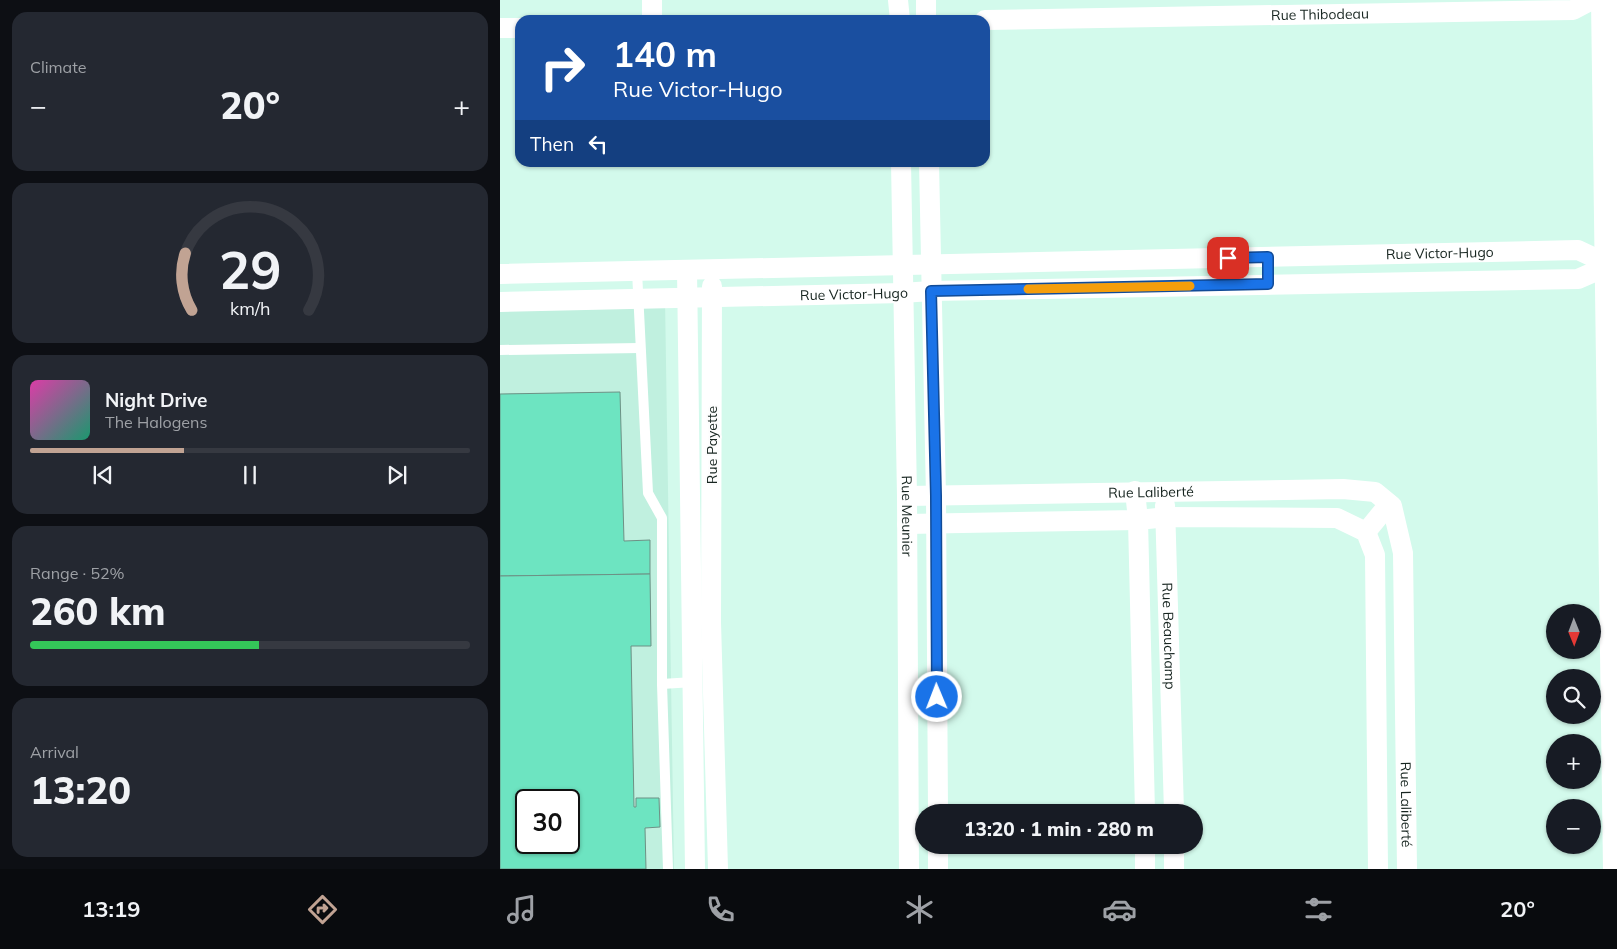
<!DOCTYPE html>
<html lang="en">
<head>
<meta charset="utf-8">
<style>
  :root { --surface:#171b24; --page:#242831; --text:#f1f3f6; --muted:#9ea1a6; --line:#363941; --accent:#c1a393 }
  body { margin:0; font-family:Mulish,sans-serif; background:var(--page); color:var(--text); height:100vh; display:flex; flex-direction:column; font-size:19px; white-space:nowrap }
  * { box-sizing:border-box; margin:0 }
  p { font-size:16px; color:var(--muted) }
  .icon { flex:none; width:28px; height:28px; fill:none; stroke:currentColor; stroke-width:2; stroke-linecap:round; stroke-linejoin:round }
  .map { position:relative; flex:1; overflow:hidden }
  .drawer { display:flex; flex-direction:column; gap:12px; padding:12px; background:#0d0f14; width:500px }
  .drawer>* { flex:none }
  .banner { position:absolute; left:15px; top:15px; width:475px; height:152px; border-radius:15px; box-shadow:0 1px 4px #0004; background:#1a4fa0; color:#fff; overflow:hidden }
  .needle { width:32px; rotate:179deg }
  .buttons { position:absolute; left:1046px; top:604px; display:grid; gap:10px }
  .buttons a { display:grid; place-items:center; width:55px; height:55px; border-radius:50%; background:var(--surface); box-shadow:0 1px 4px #0004; font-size:25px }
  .speed { position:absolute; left:15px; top:789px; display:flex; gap:10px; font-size:25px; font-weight:700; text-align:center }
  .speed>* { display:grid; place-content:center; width:65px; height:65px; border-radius:50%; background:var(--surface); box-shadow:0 1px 4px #0004; line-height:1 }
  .speed .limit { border:2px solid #111; border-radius:8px; background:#fff; color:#111 }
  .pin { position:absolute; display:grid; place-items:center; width:42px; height:42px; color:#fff; margin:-21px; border-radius:10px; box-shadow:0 2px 8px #0006 }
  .me { position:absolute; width:55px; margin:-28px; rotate:359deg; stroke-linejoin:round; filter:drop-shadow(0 0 4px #0008) }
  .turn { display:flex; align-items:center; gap:18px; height:105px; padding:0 15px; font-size:22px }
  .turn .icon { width:65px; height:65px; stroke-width:2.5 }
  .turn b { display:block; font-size:35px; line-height:42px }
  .then { display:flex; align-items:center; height:48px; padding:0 15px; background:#0003; gap:10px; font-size:19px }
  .big { font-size:38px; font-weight:800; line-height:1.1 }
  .drawer .card { flex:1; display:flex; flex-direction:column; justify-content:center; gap:8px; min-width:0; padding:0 18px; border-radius:15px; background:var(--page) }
  .drawer .dial { align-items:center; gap:0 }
  .dial svg { height:130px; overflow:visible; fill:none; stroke:var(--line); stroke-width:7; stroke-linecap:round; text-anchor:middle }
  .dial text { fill:var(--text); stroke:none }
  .song { display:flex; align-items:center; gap:15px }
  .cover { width:60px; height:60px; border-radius:8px; background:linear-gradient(135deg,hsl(320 70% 55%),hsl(160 70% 35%)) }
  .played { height:5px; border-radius:2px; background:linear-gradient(90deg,var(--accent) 35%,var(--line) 35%) }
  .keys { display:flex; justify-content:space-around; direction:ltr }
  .heat { display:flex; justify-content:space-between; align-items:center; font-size:28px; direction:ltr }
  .charge { height:8px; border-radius:4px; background:linear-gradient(90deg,#34c759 52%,var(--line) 0) }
  .trip { position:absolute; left:415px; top:804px; width:288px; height:50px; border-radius:25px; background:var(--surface); box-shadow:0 1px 4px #0004; font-weight:800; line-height:50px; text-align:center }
  .tab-bar { display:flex; height:80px; justify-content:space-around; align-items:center; background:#090b0e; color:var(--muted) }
  .tab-bar .icon { width:35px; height:35px }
  .tab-bar .selected { color:var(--accent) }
  .tab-bar b { font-size:22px; color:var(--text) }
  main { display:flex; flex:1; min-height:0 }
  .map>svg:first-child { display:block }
  .built { fill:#c0f0df; fill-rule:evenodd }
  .building { fill:#6de4c1; stroke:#6d9185; fill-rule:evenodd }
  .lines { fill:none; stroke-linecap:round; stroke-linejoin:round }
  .lane { stroke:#fff; stroke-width:10 }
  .street { stroke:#fff; stroke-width:20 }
  .secondary { stroke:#fff; stroke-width:28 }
  .route-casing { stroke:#114b97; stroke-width:12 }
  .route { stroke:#1a73e8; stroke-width:9 }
  .slow { stroke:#f59e0b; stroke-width:9 }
  .labels { text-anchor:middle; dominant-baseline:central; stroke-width:4; stroke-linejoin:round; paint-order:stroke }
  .street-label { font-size:14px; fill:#172520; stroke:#fdfdfd }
</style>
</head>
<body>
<main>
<section class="drawer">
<div class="card"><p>Climate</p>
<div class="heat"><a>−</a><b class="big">20°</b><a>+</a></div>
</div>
<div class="card dial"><svg viewBox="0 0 100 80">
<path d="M14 69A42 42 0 1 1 86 69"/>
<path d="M14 69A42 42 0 0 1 10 34" stroke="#c1a393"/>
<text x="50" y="56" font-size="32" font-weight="700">29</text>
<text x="50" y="72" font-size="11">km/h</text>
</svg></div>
<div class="card">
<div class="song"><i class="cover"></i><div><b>Night Drive</b><p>The Halogens</p></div></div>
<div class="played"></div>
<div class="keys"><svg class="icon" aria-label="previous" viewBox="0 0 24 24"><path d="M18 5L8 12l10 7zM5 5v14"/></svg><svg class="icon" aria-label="pause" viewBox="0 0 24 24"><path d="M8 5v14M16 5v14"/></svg><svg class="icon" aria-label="next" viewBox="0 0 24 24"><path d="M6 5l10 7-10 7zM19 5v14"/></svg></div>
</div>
<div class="card"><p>Range · 52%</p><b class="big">260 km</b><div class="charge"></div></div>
<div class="card"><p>Arrival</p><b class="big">13:20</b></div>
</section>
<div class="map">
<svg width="1117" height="869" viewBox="0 0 1117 869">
  <rect width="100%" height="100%" fill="#d3faec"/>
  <path class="built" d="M165,298L174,869H0V302ZM26,800H69V842H26Z"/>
  <g class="building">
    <path d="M120,392L124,541L150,540V574L0,576V394Z"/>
    <path d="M150,574L151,646H131L134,807H136V798H159L160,827L145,828L146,869H0V576ZM26,800H69V842H26Z"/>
  </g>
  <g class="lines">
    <g class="lane">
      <path d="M137,271L148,493L162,518V684L168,869"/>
      <path d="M0,350L140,348"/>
      <path d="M162,684L193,682"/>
    </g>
    <g class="street">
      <path d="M398,0L400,20"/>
      <path d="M152,20V0"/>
      <path d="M426,20V0"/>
      <path id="s1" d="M485,20L1073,10L1092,0"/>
      <path d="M0,28H20"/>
      <path id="s2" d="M401,162L407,496L409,869"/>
      <path d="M429,162L436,496L438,812"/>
      <path d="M187,270L195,869"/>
      <path id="s3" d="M0,274L1078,250L1110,265"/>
      <path d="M212,286L211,622L218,869"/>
      <path id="s4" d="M0,302L402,293L431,291L1078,279L1110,265L1117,264"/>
      <path d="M635,491L638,520L645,812"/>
      <path id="s5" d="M407,496L843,489L875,492L892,506L903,553L907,869"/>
      <path id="s6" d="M665,505L674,812"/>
      <path d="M407,524L638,520L667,517L837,518L866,532L875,555L878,869"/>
      <path d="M866,532L889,504"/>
      <path d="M438,845V869"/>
      <path d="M645,869V845"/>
      <path d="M674,869V845"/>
    </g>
    <path class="secondary" d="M1105,0L1117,869"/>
  </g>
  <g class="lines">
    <defs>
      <path id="route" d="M437,697L436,496L431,291L768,284V257L728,258"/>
    </defs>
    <use href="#route" class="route-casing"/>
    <use href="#route" class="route"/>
    <path class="slow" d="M528,289L690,286"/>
  </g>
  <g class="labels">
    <g class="street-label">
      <text stroke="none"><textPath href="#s1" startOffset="335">Rue Thibodeau</textPath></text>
      <text stroke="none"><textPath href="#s3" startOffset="940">Rue Victor-Hugo</textPath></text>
      <text stroke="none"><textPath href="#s4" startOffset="354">Rue Victor-Hugo</textPath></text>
      <text transform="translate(212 445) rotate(-90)">Rue Payette</text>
      <text stroke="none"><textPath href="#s5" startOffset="244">Rue Laliberté</textPath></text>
      <text stroke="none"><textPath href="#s2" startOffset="354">Rue Meunier</textPath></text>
      <text stroke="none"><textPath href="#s6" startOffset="131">Rue Beauchamp</textPath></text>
      <text stroke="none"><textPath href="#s5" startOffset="790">Rue Laliberté</textPath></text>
    </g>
  </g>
</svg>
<div class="buttons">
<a><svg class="needle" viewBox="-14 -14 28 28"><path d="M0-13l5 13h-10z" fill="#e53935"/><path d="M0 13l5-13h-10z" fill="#9ea1a6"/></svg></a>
<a><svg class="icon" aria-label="search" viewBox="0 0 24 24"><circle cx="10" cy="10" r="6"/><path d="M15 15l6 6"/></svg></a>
<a>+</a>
<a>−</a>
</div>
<div class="speed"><div class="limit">30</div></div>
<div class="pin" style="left:728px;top:258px;background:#d93025"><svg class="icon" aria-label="arrive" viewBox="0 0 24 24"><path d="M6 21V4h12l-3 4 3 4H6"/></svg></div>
<svg class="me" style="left:437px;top:697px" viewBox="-20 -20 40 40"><circle r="17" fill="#1a73e8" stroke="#fff" stroke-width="3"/><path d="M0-11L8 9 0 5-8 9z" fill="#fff"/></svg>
<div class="trip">13:20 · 1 min · 280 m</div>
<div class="banner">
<div class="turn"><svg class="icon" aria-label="right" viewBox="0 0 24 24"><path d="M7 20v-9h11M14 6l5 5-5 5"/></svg><div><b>140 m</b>Rue Victor-Hugo</div></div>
<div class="then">Then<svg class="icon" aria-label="left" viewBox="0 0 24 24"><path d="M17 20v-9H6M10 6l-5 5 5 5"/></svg></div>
</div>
</div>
</main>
<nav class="tab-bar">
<b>13:19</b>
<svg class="icon selected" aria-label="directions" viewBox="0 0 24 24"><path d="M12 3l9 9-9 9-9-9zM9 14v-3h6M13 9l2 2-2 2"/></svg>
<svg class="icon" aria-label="music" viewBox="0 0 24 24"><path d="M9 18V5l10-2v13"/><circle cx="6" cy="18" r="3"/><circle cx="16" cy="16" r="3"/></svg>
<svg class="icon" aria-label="phone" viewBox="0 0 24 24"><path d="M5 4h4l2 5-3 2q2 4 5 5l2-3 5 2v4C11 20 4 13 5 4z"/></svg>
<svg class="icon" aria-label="climate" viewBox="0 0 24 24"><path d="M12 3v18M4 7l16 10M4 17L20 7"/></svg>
<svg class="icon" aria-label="car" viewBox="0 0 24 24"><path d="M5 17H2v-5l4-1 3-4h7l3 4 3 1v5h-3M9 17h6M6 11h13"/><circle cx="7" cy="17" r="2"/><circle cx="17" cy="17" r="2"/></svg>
<svg class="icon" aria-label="filters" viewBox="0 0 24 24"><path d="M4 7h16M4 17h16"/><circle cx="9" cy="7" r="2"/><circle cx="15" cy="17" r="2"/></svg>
<b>20°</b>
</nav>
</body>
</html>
